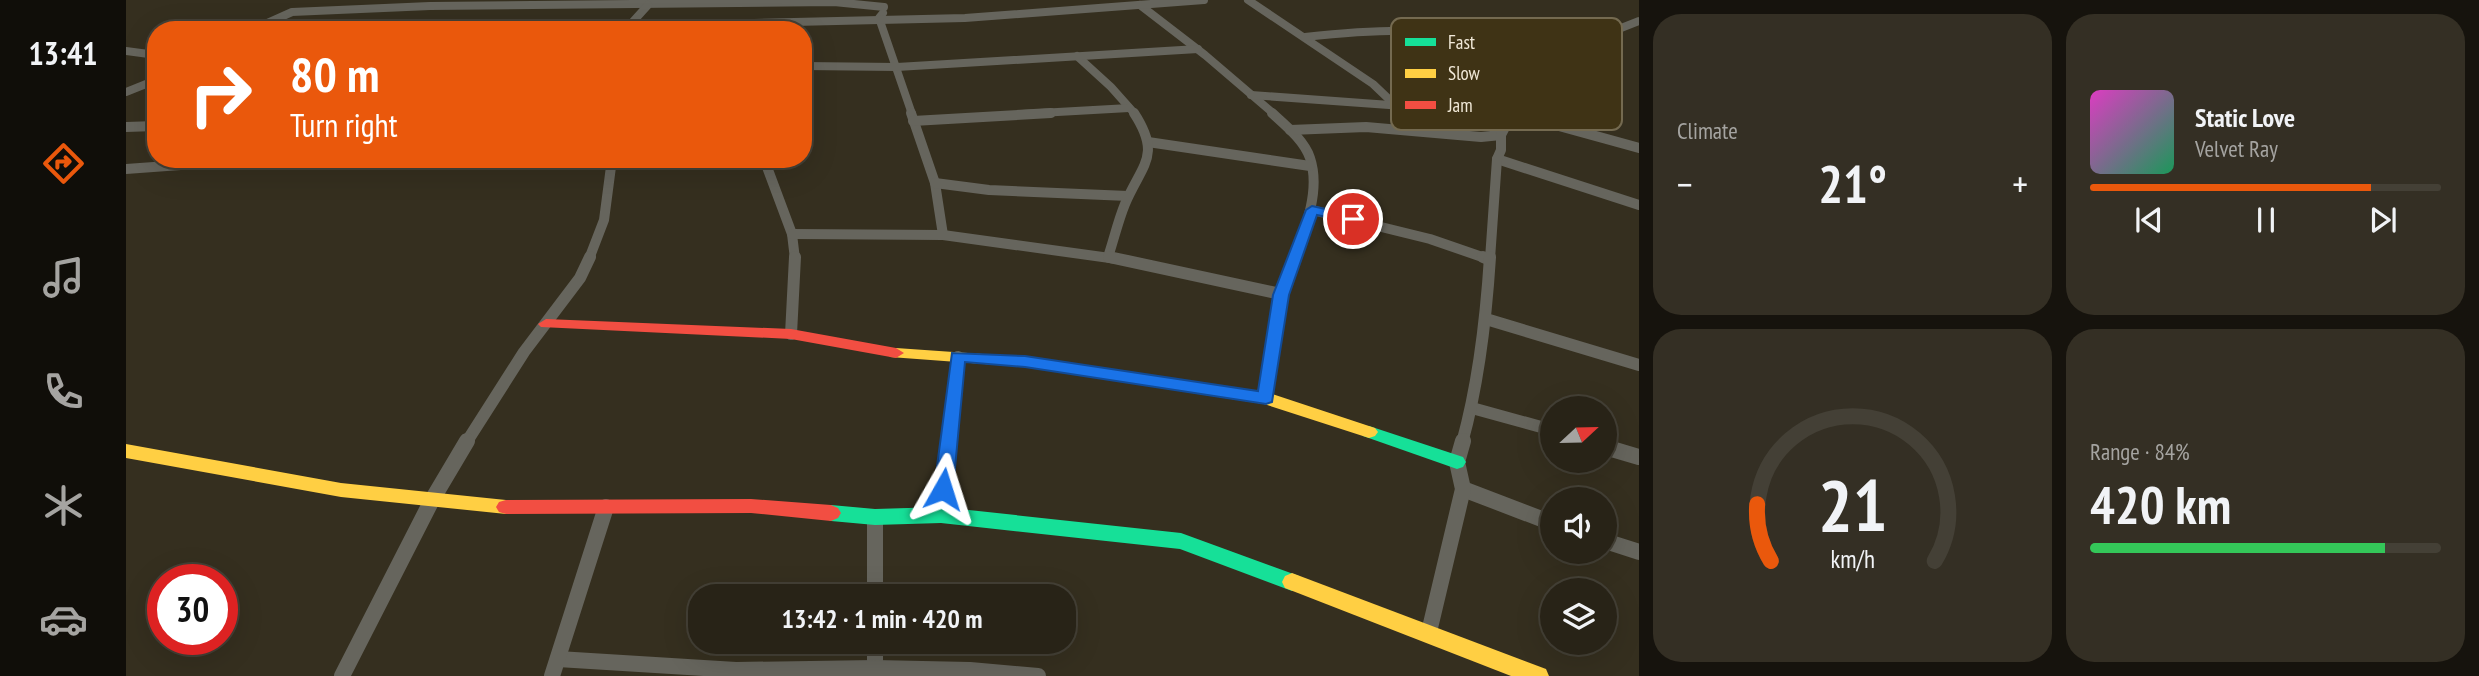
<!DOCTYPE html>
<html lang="en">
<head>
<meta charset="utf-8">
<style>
  :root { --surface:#282317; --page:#342f24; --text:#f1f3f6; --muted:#a5a4a1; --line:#444036; --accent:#ea580c }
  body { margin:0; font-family:"PT Sans Narrow",sans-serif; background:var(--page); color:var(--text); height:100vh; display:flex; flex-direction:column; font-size:26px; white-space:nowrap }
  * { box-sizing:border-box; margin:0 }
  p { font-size:23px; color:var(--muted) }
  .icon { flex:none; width:38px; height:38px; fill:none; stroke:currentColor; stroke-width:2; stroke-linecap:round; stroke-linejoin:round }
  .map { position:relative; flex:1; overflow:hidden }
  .details { display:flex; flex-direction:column; gap:14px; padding:14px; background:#16130d; width:840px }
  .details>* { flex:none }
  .banner { position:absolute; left:21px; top:21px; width:665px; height:147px; border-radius:28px; box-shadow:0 7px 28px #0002,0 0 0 2px var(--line); background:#ea580c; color:#fff; overflow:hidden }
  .needle { width:46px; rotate:68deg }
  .tools { position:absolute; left:1414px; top:396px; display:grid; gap:14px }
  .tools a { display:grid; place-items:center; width:77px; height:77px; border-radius:50%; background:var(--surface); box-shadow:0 7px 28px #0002,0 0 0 2px var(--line); font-size:35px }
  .speed { position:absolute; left:21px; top:564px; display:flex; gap:14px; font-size:35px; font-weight:700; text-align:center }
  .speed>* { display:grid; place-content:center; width:91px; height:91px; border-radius:50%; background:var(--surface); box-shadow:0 7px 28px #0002,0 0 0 2px var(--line); line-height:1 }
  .speed .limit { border:10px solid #d22; background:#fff; color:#111 }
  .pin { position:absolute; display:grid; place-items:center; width:60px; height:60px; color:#fff; margin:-30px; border:4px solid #fff; border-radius:50%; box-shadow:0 2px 7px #0007 }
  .me { position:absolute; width:77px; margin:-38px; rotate:6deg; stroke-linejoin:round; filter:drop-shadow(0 0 5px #0008) }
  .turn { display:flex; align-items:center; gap:24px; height:147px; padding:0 28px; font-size:32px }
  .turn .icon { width:91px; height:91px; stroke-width:2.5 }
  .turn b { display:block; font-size:49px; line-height:60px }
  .big { font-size:52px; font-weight:700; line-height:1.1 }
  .details .widget { flex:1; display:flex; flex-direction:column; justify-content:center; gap:10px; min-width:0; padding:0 24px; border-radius:28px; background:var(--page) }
  .details .dial { align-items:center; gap:0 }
  .dial svg { height:182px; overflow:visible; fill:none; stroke:var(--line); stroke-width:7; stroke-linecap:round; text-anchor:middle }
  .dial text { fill:var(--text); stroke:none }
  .song { display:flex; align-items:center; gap:21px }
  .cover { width:84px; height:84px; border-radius:10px; background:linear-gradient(135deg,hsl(310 70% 55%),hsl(150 70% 35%)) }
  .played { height:7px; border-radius:4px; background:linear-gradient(90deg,var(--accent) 80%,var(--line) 80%) }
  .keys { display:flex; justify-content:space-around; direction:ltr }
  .heat { display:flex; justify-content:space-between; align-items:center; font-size:38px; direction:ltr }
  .charge { height:10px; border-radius:5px; background:linear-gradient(90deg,#34c759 84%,var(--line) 0) }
  .details .tiles { flex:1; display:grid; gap:14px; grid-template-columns:repeat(2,1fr) }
  .trip { position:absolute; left:562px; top:584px; width:388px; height:70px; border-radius:28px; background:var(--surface); box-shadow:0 7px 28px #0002,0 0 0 2px var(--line); font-weight:700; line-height:70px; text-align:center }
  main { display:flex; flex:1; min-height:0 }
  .tab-bar { display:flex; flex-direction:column; width:126px; justify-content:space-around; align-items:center; background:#100e09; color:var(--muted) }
  .tab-bar .icon { width:49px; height:49px }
  .tab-bar .current { color:var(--accent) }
  .tab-bar b { font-size:32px; color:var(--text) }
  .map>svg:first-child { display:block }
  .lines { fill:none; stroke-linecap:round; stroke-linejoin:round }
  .street-far3 { stroke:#66655d; stroke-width:8 }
  .street-far2 { stroke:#66655d; stroke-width:10 }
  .street-far1 { stroke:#66655d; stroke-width:12 }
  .street { stroke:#66655d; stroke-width:16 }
  .fast { fill:#16e098; fill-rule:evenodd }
  .slow { fill:#ffcf43; fill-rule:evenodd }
  .jam { fill:#f24e42; fill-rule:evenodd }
  .route { fill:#1a73e8; stroke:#114b97; stroke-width:2 }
  .key { fill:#3f3315; stroke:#746a50; stroke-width:2 }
  .key-label { font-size:19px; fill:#f1e9d8 }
</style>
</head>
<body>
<main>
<nav class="tab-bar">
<b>13:41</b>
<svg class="icon current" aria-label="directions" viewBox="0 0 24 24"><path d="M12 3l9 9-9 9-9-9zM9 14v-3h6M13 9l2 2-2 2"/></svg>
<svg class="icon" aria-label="music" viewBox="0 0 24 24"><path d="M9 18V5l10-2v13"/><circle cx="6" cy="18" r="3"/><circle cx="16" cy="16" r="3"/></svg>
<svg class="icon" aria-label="phone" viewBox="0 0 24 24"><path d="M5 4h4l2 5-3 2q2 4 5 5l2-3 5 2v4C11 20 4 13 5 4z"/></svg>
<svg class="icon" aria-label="climate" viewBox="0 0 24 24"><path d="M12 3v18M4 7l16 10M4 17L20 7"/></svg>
<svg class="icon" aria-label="car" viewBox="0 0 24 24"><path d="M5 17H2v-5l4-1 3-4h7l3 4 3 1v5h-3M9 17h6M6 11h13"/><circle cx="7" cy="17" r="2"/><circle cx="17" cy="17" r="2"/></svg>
</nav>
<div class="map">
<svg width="1513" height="676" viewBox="0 0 1513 676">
  <rect width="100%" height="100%" fill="#352f1f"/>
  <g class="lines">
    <g class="street-far3">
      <path d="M1122,0L1247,84L1269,105"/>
      <path d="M1014,5L1079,55L1148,114"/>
      <path d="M757,13L753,18L786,114"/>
      <path d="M137,25L166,12L304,6L708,2L758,7"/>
      <path d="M120,30L152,23L299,29L503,26L522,5"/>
      <path d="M499,30L503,26L839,18L1078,0"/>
      <path d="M1179,37C1261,28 1328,24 1405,57"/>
      <path d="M0,51L30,55"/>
      <path d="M951,56L985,87L1009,114"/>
      <path d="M677,66L771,67L1072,49"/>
      <path d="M0,92L30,80"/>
      <path d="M1125,95L1319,109L1359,114"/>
      <path d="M1380,111L1392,114"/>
      <path d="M896,114L1003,108"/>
      <path d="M1382,114L1377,85L1414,51L1485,32L1513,21"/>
    </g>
    <g class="street-far2">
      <path d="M785,113L809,183L817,235"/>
      <path d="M1146,113C1159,125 1178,140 1184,158C1195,191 1179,229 1167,259"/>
      <path d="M1346,113L1384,118"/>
      <path d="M1386,113L1513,148"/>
      <path d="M787,121L925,113"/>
      <path d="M0,127L30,126"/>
      <path d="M1164,130L1240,127L1355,137L1375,135"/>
      <path d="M1022,142L1184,166"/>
      <path d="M638,159L666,234L669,259"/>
      <path d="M1371,159L1513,205"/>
      <path d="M0,169L136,159"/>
      <path d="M809,183L863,190L1002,196"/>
      <path d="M1186,210L1304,239L1362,259"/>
      <path d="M666,234L817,235L991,259"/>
      <path d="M982,257C988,239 992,221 999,204C1016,164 1036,156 1008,113"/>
      <path d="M463,259L478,220L486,159"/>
      <path d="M1364,259L1371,159L1375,150V135L1384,118L1381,113"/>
    </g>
    <g class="street-far1">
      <path d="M983,257L1155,294"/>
      <path d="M1357,257L1362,259"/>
      <path d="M1360,319L1513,365"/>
      <path d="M665,334L669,257"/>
      <path d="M1140,398L1150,318L1168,257"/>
      <path d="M1346,408L1426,430"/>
      <path d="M340,443L398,352L454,278L464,257"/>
      <path d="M823,443L832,357"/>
      <path d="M1336,443C1353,382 1360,320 1364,257"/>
    </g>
    <g class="street">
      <path d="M1479,447L1513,457"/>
      <path d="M1337,489L1426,523"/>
      <path d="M815,515L823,441"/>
      <path d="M749,517V597"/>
      <path d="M1479,541L1513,552"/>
      <path d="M1303,632L1337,489L1331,462L1337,441"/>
      <path d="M749,642V668"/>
      <path d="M432,659L610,670L749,668L844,670L912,676"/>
      <path d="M216,676L306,500L341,441"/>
      <path d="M426,676L480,507"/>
    </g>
    <g class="fast">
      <path d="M1243,426L1337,457L1340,462L1337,467L1331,469L1237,436L1234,432L1237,428Z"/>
      <path d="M705,505L749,509L815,507L1055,533L1173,576L1176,582L1173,588L1166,591L1054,549L815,523L749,525L705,521L698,518L695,513L698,508Z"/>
    </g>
    <g class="slow">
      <path d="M770,348L899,357L1140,392L1249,428L1252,432L1249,436L1243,438L1138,404L899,367L764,357L762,353Z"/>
      <path d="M0,444L215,483L380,500L387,502L390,507L387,512L380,514L215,497L0,458Z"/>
      <path d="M1166,573L1420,669L1423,676H1385L1159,588L1156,582L1159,576Z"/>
    </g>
    <g class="jam">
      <path d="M420,319L665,329L770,348L778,353L770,358L665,339L415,327L412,324Z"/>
      <path d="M625,499L705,505L712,508L715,513L712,518L705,521L625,513L380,514L373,512L370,507L373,502L380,500Z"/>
    </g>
  </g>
  <path class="route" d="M1186,206L1231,216L1233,219L1227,223L1191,215L1163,295L1146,402L1140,404L899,367L839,362L827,489L824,494L817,496L811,494L808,489L826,353L899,356L1132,391L1147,295L1180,210Z"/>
  <rect x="1265" y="18" width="231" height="112" rx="10" class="key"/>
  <rect x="1279" y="38" width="31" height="8" fill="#16e098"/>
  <rect x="1279" y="69" width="31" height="9" fill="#ffcf43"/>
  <rect x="1279" y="101" width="31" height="8" fill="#f24e42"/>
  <g class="key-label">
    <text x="1322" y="49">Fast</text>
    <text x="1322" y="80">Slow</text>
    <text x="1322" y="112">Jam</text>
  </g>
</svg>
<div class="tools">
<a><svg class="needle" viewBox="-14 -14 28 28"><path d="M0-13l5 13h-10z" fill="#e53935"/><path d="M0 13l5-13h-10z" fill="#a5a4a1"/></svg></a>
<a><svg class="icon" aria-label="sound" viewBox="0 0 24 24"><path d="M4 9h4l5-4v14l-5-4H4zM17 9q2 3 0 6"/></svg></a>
<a><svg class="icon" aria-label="layers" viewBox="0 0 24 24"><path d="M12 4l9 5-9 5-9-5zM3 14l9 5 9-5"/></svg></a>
</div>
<div class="speed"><div class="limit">30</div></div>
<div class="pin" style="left:1227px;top:219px;background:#d93025"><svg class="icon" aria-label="arrive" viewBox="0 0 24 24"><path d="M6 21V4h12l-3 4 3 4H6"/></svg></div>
<svg class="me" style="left:817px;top:489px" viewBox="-20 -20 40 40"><path d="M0-17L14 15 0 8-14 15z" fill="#1a73e8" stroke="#fff" stroke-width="4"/></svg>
<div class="trip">13:42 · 1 min · 420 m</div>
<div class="banner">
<div class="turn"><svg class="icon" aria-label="right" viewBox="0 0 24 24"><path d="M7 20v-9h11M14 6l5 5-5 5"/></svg><div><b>80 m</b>Turn right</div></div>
</div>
</div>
<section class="details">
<div class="tiles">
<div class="widget"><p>Climate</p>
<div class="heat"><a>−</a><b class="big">21°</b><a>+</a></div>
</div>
<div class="widget">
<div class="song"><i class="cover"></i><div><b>Static Love</b><p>Velvet Ray</p></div></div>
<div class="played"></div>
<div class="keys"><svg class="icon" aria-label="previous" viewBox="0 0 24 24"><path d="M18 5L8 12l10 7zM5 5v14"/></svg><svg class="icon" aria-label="pause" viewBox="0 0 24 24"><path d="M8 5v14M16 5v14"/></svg><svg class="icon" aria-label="next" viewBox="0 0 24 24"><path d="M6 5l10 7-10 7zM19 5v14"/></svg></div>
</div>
<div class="widget dial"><svg viewBox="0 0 100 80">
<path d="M14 69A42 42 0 1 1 86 69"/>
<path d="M14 69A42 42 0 0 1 8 44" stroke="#ea580c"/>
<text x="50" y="56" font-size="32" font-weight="700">21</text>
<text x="50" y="72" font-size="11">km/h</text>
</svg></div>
<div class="widget"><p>Range · 84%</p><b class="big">420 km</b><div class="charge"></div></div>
</div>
</section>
</main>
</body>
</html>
